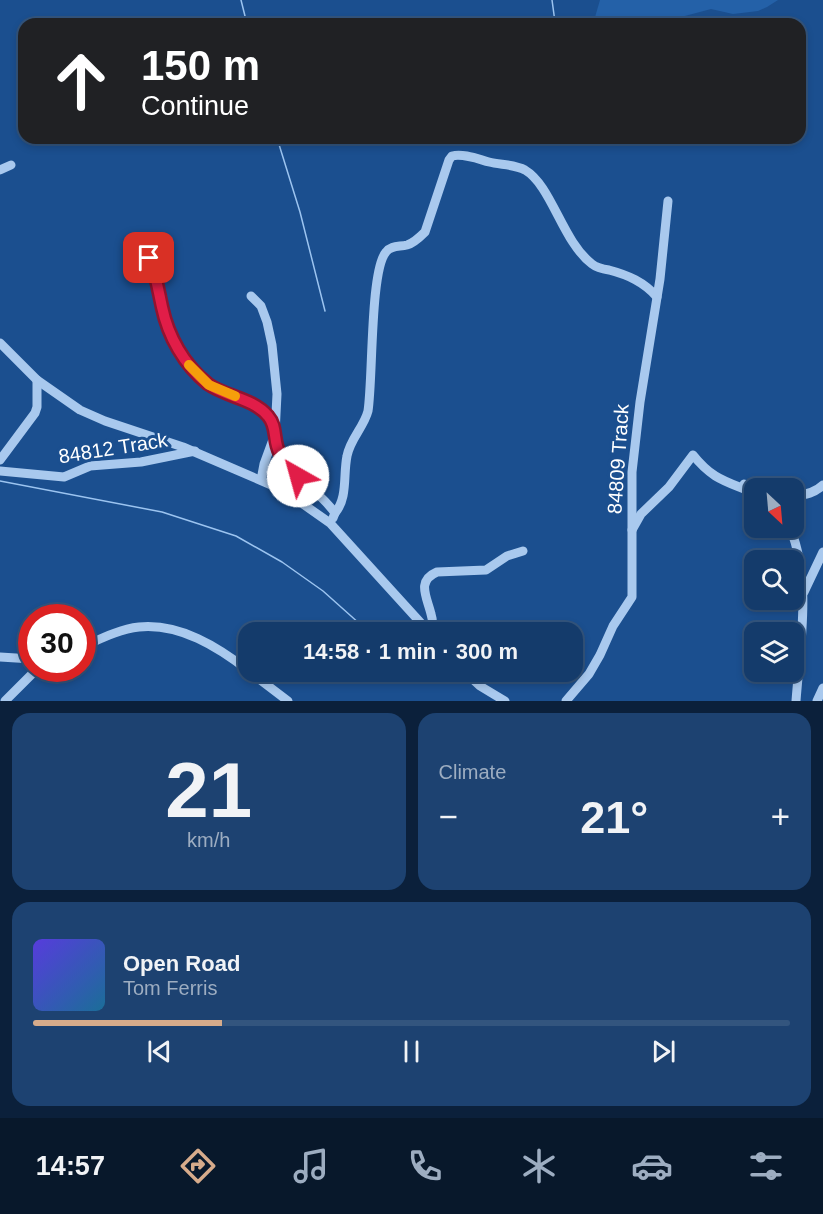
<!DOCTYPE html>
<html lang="en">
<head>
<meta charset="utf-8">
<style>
  :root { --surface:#143b6b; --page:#1d4271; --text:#f1f3f6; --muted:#9dadc1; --line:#33557e; --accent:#d6ab8b }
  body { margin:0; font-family:Helvetica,sans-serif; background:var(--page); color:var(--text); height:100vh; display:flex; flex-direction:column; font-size:22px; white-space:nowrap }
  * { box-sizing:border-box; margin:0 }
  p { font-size:20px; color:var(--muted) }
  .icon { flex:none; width:33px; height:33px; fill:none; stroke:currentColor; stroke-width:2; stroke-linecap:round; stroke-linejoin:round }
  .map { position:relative; height:701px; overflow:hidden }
  .details { display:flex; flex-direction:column; gap:12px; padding:12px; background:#0b203b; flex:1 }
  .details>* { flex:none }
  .top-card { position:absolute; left:18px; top:18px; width:788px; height:126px; border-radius:18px; box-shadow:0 3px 9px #0003,0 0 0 2px var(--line); background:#202124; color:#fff; overflow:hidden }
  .needle { width:39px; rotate:154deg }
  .fabs { position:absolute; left:744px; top:478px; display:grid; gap:12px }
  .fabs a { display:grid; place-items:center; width:60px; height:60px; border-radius:12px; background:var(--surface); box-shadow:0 3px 9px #0003,0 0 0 2px var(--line); font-size:30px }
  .speed { position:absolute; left:18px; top:604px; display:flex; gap:12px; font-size:30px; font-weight:700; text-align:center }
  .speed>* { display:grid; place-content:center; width:78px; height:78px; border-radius:50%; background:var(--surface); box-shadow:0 3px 9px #0003,0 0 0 2px var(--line); line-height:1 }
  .speed .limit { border:9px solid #d22; background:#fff; color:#111 }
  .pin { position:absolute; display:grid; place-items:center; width:51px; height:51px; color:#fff; margin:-26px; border-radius:12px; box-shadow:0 3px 9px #0006 }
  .me { position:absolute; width:66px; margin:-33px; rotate:322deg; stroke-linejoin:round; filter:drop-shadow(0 0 4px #0008) }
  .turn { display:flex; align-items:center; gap:21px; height:126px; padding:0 24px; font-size:27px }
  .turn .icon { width:78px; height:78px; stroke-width:2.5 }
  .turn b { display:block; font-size:42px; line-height:51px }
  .big { font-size:45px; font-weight:600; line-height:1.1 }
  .details .card { flex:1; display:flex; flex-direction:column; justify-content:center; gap:9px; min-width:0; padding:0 21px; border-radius:18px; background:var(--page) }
  .details .dial { align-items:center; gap:0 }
  .dial b { font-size:78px; line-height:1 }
  .song { display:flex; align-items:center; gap:18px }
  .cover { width:72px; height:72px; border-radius:9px; background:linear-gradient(135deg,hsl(250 70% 55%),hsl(200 70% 35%)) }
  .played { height:6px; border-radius:3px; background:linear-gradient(90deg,var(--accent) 25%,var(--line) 25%) }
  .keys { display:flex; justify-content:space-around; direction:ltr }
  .heat { display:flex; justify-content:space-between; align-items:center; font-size:33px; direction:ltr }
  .details .tiles { flex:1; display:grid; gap:12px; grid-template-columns:1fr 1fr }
  .card:last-child { grid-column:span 2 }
  .trip { position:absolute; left:238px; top:622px; width:345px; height:60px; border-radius:18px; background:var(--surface); box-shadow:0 3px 9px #0003,0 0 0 2px var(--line); font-weight:600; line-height:60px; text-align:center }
  .menu { display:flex; height:96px; justify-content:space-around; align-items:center; background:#08182b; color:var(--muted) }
  .menu .icon { width:42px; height:42px }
  .menu .current { color:var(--accent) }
  .menu b { font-size:27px; color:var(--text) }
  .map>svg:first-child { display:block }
  .green { fill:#2461a8 }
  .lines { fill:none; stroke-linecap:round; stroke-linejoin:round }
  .stream { stroke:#9cc4f0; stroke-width:1.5 }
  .minor { stroke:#a9c9ee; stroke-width:9 }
  .route-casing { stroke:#92132f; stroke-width:15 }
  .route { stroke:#e11d48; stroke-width:10 }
  .slow { stroke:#f59e0b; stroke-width:10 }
  .labels { text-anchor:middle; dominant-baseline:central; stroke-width:6; stroke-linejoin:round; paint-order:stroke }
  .street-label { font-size:20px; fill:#fff; stroke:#1b4f8f }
</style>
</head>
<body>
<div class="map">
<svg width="823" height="701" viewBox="0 0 823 701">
  <rect width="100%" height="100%" fill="#1b4f8f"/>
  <path class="green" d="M600,0H778L767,7L758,11L733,14L711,9L666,21L662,24H593Z"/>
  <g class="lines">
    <g class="stream">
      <path d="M241,0L247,24"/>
      <path d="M552,0L555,22"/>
      <path d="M277,138L300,212L325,311"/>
      <path d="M0,481L162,512L236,536L282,562L323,591L370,633"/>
      <path d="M417,672L428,681"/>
    </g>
    <g class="minor">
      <path d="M0,170L11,165"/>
      <path d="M142,244C147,255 154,266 157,277C164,304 166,331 182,355C189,366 200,378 210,385C227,396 248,399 264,412C279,424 274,446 285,461C299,481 321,493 335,513L333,518"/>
      <path d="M251,296L261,306L267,322L272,345L277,394L275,434L264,464L261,480"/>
      <path d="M0,343L37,380L80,410L105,421L183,447L283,490L330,523L430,633"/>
      <path d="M0,460L35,413L37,407V380"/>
      <path d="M0,471L64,477L90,466L141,462L195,451"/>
      <path d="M744,484L764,489"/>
      <path d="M794,496C805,495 815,493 823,485"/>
      <path d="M335,513C348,498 343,475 347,456C350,439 364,427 368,411C373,380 370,270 386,252C391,245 399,247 407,245C414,243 420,237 425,232L449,160L452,156C463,153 478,159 489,162C500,165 514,164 525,170C552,186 562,241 592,264C597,268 602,269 609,270C628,275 644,282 657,297"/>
      <path d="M790,528C812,580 800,646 796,701"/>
      <path d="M632,530L641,514L669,487L693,455C713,480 726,481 754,493"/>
      <path d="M804,592L823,552"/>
      <path d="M432,633C433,626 433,620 431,614C427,597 416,581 437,572L486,570L507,556L523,551"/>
      <path d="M82,647C100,639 120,629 139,627C180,623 218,647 249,671"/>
      <path d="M0,657L32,659"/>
      <path d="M250,672L288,701"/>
      <path d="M465,672L480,686L505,701"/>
      <path d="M5,701L37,669"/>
      <path d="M566,701L589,674L600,655L613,626L632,597V472L640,402L660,279L668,201"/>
      <path d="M817,701L823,688"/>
    </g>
  </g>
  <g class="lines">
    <defs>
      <path id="route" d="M149,258C156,274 158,289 162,307C168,336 184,365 208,384C226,397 253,398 268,416C276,425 274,436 277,446C280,458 290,468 298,476"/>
    </defs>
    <use href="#route" class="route-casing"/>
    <use href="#route" class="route"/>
    <path class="slow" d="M189,365L209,385L235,396"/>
  </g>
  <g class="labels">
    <g class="street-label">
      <text transform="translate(113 448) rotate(-9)">84812 Track</text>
      <text transform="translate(618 459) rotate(-86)">84809 Track</text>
    </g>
  </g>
</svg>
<div class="fabs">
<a><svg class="needle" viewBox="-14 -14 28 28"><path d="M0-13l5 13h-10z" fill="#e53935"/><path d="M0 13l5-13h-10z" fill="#9dadc1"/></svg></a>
<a><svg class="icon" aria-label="search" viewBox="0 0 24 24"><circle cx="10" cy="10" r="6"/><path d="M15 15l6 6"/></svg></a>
<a><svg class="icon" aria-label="layers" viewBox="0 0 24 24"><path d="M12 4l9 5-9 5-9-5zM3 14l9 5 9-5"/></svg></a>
</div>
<div class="speed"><div class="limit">30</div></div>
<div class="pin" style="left:149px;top:258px;background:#d93025"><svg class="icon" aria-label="arrive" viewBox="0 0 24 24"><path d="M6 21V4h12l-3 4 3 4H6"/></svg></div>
<svg class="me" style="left:298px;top:476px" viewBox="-20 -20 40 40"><circle r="19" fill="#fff"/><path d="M0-13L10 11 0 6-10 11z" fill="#e11d48"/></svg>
<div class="trip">14:58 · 1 min · 300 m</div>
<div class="top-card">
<div class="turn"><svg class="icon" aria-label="ahead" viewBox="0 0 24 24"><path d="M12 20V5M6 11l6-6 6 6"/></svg><div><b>150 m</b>Continue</div></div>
</div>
</div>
<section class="details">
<div class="tiles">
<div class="card dial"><b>21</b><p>km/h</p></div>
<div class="card"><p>Climate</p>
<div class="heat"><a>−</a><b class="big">21°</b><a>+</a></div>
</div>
<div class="card">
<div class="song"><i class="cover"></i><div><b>Open Road</b><p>Tom Ferris</p></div></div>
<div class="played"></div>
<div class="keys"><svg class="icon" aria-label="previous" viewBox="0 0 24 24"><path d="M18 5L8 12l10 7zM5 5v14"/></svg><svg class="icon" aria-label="pause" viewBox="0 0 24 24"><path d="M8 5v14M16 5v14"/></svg><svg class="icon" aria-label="next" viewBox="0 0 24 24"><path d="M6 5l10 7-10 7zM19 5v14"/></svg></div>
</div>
</div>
</section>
<nav class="menu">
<b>14:57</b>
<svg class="icon current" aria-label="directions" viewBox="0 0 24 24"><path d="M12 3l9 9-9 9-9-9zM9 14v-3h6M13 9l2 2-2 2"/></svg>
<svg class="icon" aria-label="music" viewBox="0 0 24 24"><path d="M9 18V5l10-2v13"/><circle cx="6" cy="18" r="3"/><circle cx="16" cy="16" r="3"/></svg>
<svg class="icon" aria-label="phone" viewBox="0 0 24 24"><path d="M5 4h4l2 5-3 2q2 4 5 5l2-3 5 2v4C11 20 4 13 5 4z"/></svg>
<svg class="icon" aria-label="climate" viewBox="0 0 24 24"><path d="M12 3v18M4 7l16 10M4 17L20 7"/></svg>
<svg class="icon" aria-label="car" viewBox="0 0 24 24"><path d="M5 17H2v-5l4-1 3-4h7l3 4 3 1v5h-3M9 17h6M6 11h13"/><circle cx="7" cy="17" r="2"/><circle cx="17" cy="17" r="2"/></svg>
<svg class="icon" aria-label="filters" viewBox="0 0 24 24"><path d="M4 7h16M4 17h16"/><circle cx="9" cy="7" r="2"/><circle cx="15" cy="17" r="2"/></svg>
</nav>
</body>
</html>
